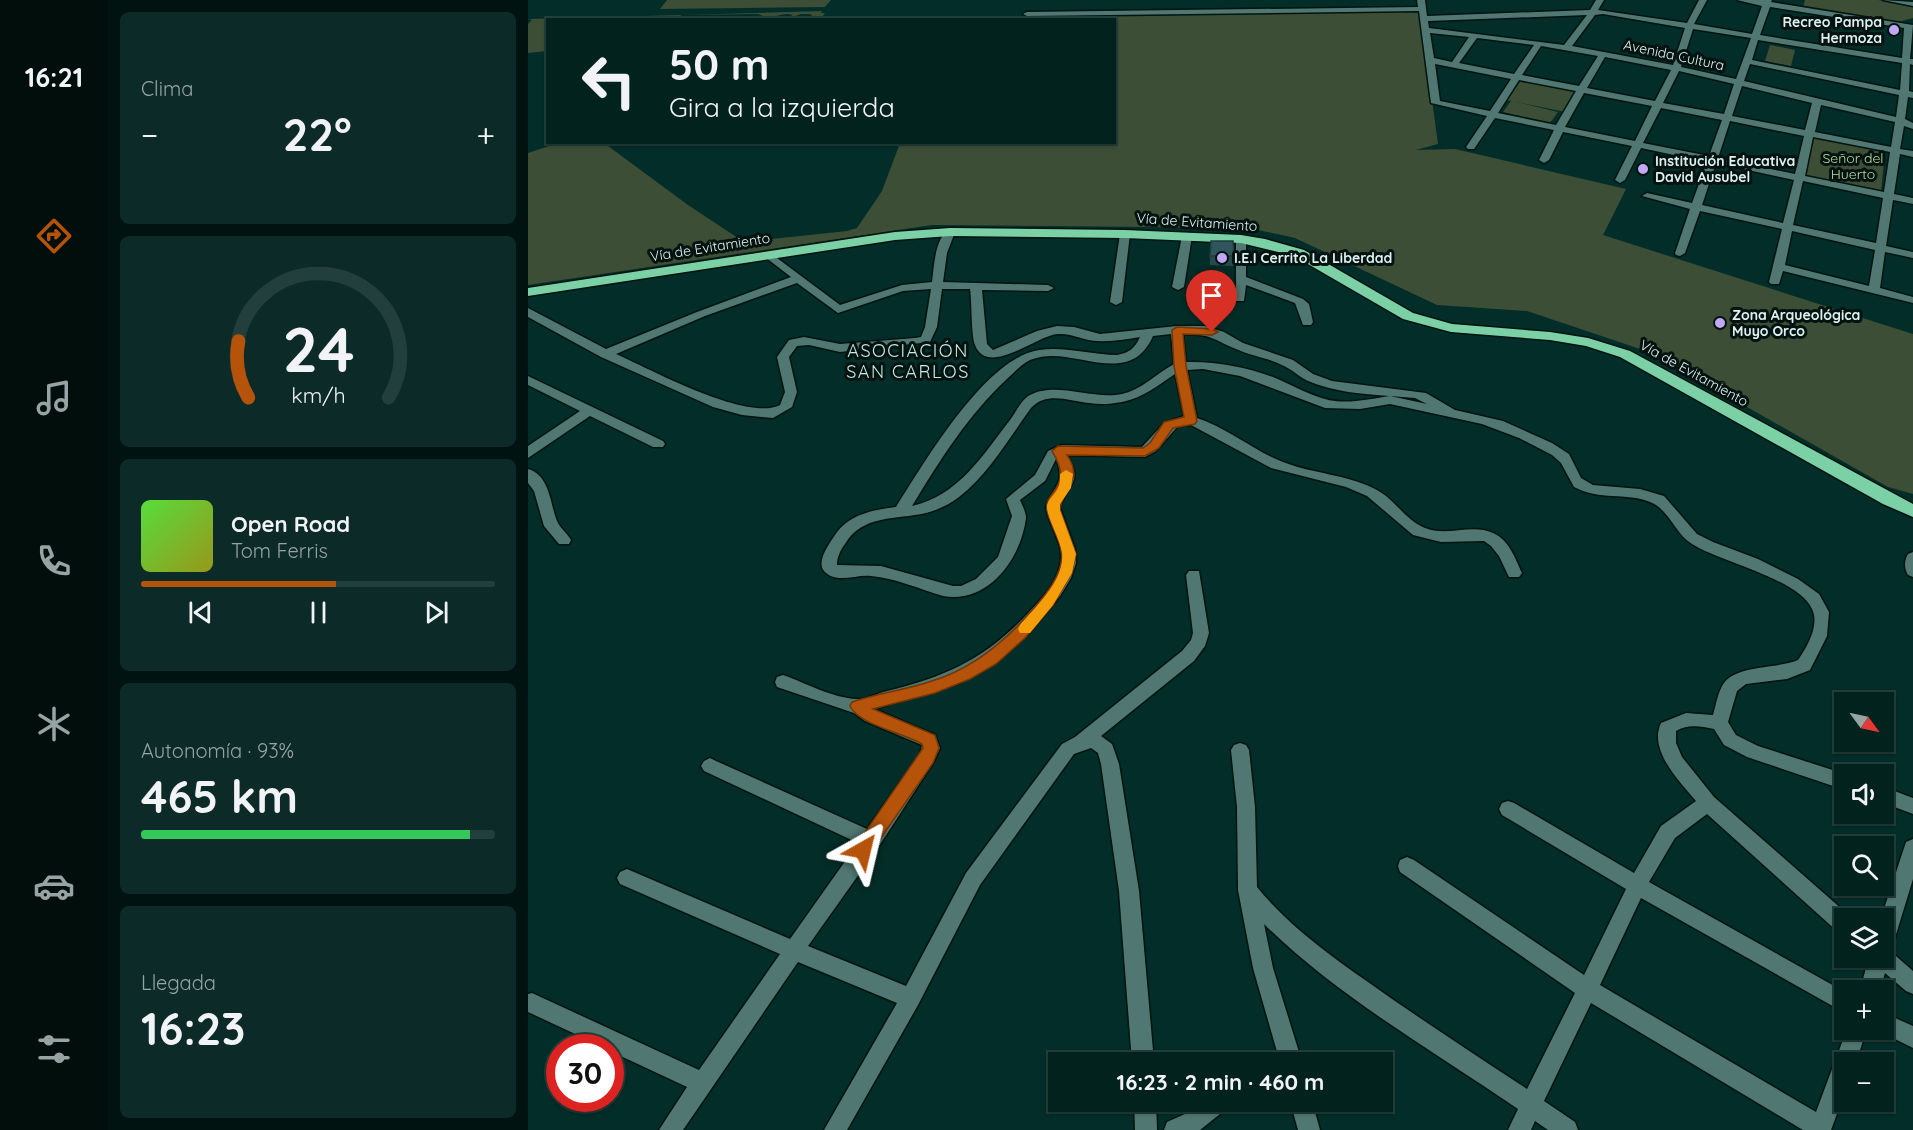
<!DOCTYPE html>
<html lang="es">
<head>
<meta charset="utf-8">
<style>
  :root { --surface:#02221e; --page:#0c2a27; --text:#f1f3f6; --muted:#96a4a4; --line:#233f3c; --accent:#b45309 }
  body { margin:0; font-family:Quicksand,sans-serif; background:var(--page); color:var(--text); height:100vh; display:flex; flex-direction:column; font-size:22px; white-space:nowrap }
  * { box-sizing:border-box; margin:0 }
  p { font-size:20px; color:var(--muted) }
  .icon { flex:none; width:33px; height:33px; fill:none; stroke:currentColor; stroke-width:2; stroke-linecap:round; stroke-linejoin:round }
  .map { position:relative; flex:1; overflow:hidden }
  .panel { display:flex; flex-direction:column; gap:12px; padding:12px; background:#011310; width:420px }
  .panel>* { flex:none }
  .top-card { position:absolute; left:18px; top:18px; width:570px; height:126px; border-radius:0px; box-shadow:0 2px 4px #0004,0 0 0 2px var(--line); background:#02221e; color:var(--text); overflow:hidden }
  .needle { width:39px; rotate:123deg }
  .tools { position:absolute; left:1306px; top:692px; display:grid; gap:12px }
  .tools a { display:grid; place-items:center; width:60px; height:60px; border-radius:0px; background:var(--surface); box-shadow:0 2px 4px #0004,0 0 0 2px var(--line); font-size:30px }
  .speed { position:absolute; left:18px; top:1034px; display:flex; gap:12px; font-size:30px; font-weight:700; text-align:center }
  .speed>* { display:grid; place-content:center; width:78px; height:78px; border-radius:50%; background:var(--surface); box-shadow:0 2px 4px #0004,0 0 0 2px var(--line); line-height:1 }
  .speed .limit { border:9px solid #d22; background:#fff; color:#111 }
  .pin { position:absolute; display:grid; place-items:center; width:51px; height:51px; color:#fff; margin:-62px -26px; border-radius:50% 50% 50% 0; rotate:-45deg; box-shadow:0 0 6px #0007 }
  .pin .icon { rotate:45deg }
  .me { position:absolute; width:66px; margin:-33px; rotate:37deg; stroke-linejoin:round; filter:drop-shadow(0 0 4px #0008) }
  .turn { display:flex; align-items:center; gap:21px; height:126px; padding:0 24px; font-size:27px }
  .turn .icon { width:78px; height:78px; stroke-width:2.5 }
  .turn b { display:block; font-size:42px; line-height:51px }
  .big { font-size:45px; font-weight:700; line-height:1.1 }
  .panel .tile { flex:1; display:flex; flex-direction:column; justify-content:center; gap:9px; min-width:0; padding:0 21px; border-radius:9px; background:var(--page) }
  .panel .dial { align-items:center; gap:0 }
  .dial svg { height:156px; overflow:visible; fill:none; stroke:var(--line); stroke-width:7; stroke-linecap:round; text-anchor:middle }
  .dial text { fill:var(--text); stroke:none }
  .song { display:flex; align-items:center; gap:18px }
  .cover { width:72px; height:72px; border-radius:9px; background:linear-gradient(135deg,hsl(110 70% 55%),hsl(60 70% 35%)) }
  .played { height:6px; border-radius:3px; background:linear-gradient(90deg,var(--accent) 55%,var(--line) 55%) }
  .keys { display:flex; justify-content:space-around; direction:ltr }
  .heat { display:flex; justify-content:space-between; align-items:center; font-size:33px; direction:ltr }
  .charge { height:9px; border-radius:4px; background:linear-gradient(90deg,#34c759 93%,var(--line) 0) }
  .trip { position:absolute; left:520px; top:1052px; width:345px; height:60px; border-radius:0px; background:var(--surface); box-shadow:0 2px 4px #0004,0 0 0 2px var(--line); font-weight:700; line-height:60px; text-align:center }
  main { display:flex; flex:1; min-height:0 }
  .tabs { display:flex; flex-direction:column; width:108px; justify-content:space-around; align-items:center; background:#010e0c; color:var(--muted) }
  .tabs .icon { width:42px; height:42px }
  .tabs .selected { color:var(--accent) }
  .tabs b { font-size:27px; color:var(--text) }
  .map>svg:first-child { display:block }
  .green { fill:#3c4e35 }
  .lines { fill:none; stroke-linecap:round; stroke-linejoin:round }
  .street-casing { stroke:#001410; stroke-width:3 }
  .highway-casing { stroke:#001410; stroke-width:3 }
  .street { fill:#507771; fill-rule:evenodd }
  .highway { fill:#7bd1a5; fill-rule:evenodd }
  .wall { fill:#284a4e }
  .building { fill:#2e565b; stroke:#203c40; stroke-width:1.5 }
  .route { fill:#b45309; stroke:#753606; stroke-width:1.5 }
  .slow { fill:#f59e0b }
  .poi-dot { fill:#c0a8f4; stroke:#041210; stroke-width:2 }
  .labels { text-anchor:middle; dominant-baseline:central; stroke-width:6; stroke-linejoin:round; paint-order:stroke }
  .far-poi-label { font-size:14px; font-weight:bold; fill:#ddf2ee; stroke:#041210; text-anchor:start }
  .far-street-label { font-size:14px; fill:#ddf2ee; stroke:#041210 }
  .far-park-label { font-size:14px; fill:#b3dfa2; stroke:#041210 }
  .neighbourhood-label { font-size:18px; letter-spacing:1.5px; fill:#c1ebe4; stroke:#041210 }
</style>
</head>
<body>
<main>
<nav class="tabs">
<b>16:21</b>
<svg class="icon selected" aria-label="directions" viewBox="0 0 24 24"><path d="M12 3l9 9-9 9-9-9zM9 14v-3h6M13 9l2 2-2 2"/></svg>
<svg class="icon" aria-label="music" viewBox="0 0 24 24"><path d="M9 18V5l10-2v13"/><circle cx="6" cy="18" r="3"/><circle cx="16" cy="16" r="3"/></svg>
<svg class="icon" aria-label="phone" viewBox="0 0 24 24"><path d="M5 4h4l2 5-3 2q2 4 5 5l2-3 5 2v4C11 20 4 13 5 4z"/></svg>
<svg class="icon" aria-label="climate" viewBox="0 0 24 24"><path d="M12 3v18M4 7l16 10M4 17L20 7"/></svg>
<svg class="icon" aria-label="car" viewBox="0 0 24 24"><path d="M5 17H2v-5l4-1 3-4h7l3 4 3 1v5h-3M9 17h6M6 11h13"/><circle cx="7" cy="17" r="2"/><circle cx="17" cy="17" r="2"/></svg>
<svg class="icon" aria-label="filters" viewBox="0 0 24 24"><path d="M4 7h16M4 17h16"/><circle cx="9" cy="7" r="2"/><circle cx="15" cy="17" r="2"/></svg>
</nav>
<section class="panel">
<div class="tile"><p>Clima</p>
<div class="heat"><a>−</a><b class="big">22°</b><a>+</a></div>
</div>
<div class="tile dial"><svg viewBox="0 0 100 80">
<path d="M14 69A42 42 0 1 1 86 69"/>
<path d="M14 69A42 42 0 0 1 9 40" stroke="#b45309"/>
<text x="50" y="56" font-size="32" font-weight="700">24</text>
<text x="50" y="72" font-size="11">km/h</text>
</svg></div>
<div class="tile">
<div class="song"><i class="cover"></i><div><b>Open Road</b><p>Tom Ferris</p></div></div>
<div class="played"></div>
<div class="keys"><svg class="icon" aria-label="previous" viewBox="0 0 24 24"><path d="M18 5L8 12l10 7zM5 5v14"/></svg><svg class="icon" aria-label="pause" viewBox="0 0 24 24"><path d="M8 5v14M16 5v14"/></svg><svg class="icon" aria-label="next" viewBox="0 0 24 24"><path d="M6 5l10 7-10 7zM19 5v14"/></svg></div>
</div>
<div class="tile"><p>Autonomía · 93%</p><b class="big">465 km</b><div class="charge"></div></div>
<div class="tile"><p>Llegada</p><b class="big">16:23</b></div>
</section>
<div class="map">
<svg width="1385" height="1130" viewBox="0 0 1385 1130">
  <rect width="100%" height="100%" fill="#032d28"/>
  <g class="green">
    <path d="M139,0H303L297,7L132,9Z"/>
    <path d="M1277,0H1350L1385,5V18L1370,22L1275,7Z"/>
    <path d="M887,10L892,12L910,144L888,150L927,149L1098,189L1075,235L1385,334V494L1360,487L1124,353L999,311L909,305L767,238L721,228L404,225L0,285V153L30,143H76L160,205L216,242L319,231L329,228L354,191L372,143L586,142V20L564,19V14Z"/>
    <path d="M294,11L293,13H297L292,20L288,19L282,14H273L262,18L264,15C257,12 249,16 242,18L244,20L233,19L235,16L230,14L154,15Z"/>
    <path d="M153,15L150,20H20L19,51L0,53V24L4,20L0,19Z"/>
    <path d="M1242,45L1267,50L1263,66L1237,61Z"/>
    <path d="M994,79L1050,91L1037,112L984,101L1030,112L1022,123L975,112L983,101L979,100Z"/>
    <path d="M1283,136L1357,151L1353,193L1274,177Z"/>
  </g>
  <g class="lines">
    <defs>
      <g id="street">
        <path d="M889,0H897L899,16L1062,10L1068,0H1076L1070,10L1159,23L1171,0H1179L1166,24L1224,34L1234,6L1209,0H1244L1243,2L1385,25L1382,59H1385V65L1382,64L1381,91L1385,92V98L1380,97L1377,119L1385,123V129L1376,126L1372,149L1385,151V157L1372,154L1366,194L1385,198V204L1365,200L1358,246L1385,252V258L1357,252L1352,288L1385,297V303L1255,271L1251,284H1243L1241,282L1254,229L1172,211L1157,253L1152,256L1148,255L1147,253L1162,209L1114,196L1119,193L1164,203L1179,162L1113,148L1097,180L1092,183L1087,180L1104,146L1035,132L1021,160L1016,163L1011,160L1026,130L967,118L946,149H940L938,147L959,116L903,103L891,11L499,16L495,14L499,12L890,7ZM1242,7L1376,28L1374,58L1232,35ZM1075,14L1157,28L1145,65L1044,46L1067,15ZM1059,15L1036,45L901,28L900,21ZM1165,29L1223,38L1208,79L1153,67ZM902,33L941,37L924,62L906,58ZM949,38L1006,45L986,74L931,63ZM1230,40L1374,63L1372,90L1224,60ZM1013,46L1070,56L1051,86L994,75ZM1077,57L1143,70L1127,101L1059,88ZM907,64L983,79L962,111L912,101ZM1222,64L1371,95L1368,117L1216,81ZM1151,71L1206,84L1196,114L1135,103ZM991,80L1048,91L1028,125L970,113ZM1214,86L1284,103L1277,130L1204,116ZM1056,93L1124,106L1107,141L1037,127ZM1293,105L1367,122L1363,147L1287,132ZM1133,108L1194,120L1181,156L1115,143ZM1202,121L1276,136L1267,174L1190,158ZM1285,137L1362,152L1356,192L1277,176ZM1188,163L1266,180L1255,223L1174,205ZM1275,181L1355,198L1348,243L1265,225ZM1264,231L1347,250L1341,286L1257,265Z"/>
        <path d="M1355,0L1385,2V6Z"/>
        <path d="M422,229L427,232L419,253L415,282L520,285L526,288L520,291L454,290L459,344L465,350L509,331L529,326L546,327L572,334L649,326H677L696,332L715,343L765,360L785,374L804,381L898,393L927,410L975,421L1024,443L1041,454L1053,478L1065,485L1112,489L1136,496L1169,534L1185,542L1230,559L1270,579L1291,594L1301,612L1299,636L1282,670L1259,679L1218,684L1209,691L1200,722L1208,735L1230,746L1317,774V790L1219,757L1196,745L1186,729C1172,726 1160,724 1148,731V743L1154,757L1186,797L1324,918H1317V935L1310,932L1179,814L1147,838L1121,882L1317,992V1013L1113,898L1072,985L1288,1112L1319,1029H1339L1328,1062H1317V1092L1303,1130H1275L1063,1003L1016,1101L1047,1122L1050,1130H1020L1007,1121L1003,1130H980L990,1109C904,1050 810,997 736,924L745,968L774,1062H752L725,968L710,890L709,807L703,750L706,745L712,743L718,745L721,750L727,807L729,887C760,925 800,954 840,982C892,1019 946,1054 999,1089L1047,993L872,872L870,866L872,860L879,857L886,860L1056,975L1098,889L974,815L971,809L974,803L980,801L986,803L1106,873L1133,826L1168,801C1152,782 1120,750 1133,723L1158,713L1185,715C1188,705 1190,691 1196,683C1209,665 1249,669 1270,660C1279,647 1292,625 1284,609C1271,579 1190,561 1164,544C1147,534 1141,509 1122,502C1098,492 1072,501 1046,487L1033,463L1024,455L991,438L954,424L862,404L832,409L797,408L712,376L675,369L659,370L669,418C698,427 726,451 755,462C785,474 818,474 847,489C866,498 877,520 897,528C919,537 944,523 965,533C981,540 987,558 994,573L991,577H981L971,556L963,546L956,541L913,542L885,535L839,496L818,487L743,468L663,425L650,426L628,451L617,457L539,455C557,485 537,485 532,508L547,549L548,563L543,578L532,596L500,634L467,663L431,683L346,709L407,735L412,748L405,763L351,846L280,946L378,986L438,873L534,744L547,737L654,651L663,640L665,633L658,575L661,571H671L681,633L677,646L666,661L573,736L584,744L591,764L611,891L626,1062H604L591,891L573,764L570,753L563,748L546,754L452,885L390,1005L319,1130H296L369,1003L270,962L155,1130H131L159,1087L82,1051V1047H75L0,1012V994L4,993L171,1070L252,954L92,884L89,878L92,872L99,869L106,872L262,939L330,843L176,771L173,766L176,761L182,758L188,761L339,829L392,754L394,745L337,721L326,713L249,687L247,682L249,677L255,675C278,683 304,698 329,699C339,700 349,693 359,691C421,676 460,657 503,610C517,596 531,580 533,560C535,542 521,526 518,508C523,487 539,485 528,459L517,481L492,500C494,505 498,512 498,518C493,559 460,604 415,596C391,589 367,578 343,576C329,574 309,584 297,572C287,563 301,544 307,535C321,514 345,510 368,507C396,463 457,358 511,350C537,346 564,355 589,355C601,353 607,348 612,337C599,339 584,342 570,341C556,341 544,333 530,334C509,335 460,378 447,345C443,335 444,302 442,289H414L409,327L402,342L312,352L281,345L269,346L261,357L269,392L264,407L245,418L214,415L185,407L73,357L0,317V308L78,349L169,312L263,277L237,257V253L241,252L312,305L374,285L404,282C406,267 407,236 422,229ZM269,283L310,313L375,291L403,289L397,327L393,337L387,338L312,344L276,337L261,340L249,357L257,392L252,405C219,422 122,369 88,354L177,316ZM643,334L646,364C628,374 613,390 594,394C564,400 528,381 502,395C493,400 488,412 482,420C455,455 430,496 384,506C412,460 440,415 480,378C487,372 495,362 505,359C544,344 601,391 625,336ZM655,334C683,334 684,339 708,349C723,356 741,358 756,366C765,370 771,377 780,381C807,392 833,394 862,396C842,399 817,405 797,399C779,394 762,384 745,377C718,367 687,361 658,362ZM647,374L656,416L636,423L614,447L534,445L520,451L507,475L478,499L484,516L470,557L448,579L433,586H425L353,566L309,565C309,557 312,551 317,544C335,514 368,520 398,513C410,510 422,504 431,497C461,474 481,438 503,408C519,391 541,401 561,403C572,405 583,404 594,402C615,398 630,385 647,374ZM862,396L887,398L899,404Z"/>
        <path d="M597,231L602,234L594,302L588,305L582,302L592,234Z"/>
        <path d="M659,233L664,236L656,287L650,290L644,287L654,236Z"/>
        <path d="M713,236L718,239V277L775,299L781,304L785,322L783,325H775L767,303L718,285L716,301H708V239Z"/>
        <path d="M0,376L135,441L137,444L135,447H125L62,416L0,458V446L52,411L0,385Z"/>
        <path d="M0,469C22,475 22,504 29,521C32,528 39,533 43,540L41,544H31L16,526L6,491L0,483Z"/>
        <path d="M1385,552V577L1380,575C1376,569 1376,560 1380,554Z"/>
        <path d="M1356,787L1385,798V814L1356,803Z"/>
        <path d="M1385,839V879L1366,941L1363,948L1360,949L1385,971V994L1378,991L1357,973L1352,990H1332L1341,957H1356V918H1353L1376,848L1378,842Z"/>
        <path d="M1356,1013L1385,1026V1048L1349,1030L1356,1029Z"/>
        <path d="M606,1101H628L629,1130H607Z"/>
        <path d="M673,1101H699L692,1114L672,1130H636L639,1122L657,1114Z"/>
        <path d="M762,1101H784L792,1130H770Z"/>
      </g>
      <path id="highway" d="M422,228L597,230L713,235L737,239L776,250L885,313L924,324L1022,332L1060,338L1102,351L1385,504V517L1355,504L1092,357L1058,346L1022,340L923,332L875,319L766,256L713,243L597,238L422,236L367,240L0,296V288L367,232Z"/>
    </defs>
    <use href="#street" class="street-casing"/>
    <use href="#highway" class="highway-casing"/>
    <use href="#street" class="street"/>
    <use href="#highway" class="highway"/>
  </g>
  <path class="wall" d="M682,256H706V266L682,265Z"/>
  <path class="building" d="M683,241H705L706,256H682Z"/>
  <path class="route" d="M649,327L684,329L690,332L684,335L655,334L658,366L669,421L667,424L645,428L631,448L617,456L539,455C557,481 533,490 532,510L548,554L544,573L525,605L497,638L468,664L442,679L407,693L345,709L407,735L411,748L405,763L341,855L335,857L329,855L327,850L329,844L395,748L394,744C376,733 331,725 322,706L324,702C350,693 378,690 404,681C446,668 478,641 506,608C519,593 533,576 534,556C534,541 520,522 519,509C516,490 547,488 524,451L530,446L615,448L622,443L636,422L656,417L646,366L644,330Z"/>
  <path class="slow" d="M538,470L545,474L543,488L532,504V510L548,554L544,573L525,605L502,633H492L490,629L492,625C508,606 537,580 534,553C532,539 520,519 519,508C518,500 527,495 530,488C532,484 532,478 532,474Z"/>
  <g class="poi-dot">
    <circle cx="1366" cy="30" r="6"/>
    <circle cx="1115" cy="169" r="6"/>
    <circle cx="694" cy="258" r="6"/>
    <circle cx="1192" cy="323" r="6"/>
  </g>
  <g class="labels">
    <g class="far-poi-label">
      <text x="1354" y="22" text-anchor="end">Recreo Pampa<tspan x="1354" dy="16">Hermoza</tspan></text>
      <text x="1127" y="161">Institución Educativa<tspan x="1127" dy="16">David Ausubel</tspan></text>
      <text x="706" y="258">I.E.I Cerrito La Liberdad</text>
      <text x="1204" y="315">Zona Arqueológica<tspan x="1204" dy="16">Muyo Orco</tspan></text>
    </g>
    <g class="far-street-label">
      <text transform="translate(1146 55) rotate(12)">Avenida Cultura</text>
      <text transform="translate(669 222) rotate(4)">Vía de Evitamiento</text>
      <text transform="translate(182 247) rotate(-9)">Vía de Evitamiento</text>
      <text transform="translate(1166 373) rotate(29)">Vía de Evitamiento</text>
    </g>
    <g class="far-park-label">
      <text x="1325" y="158">Señor del<tspan x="1325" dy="16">Huerto</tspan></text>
    </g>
    <g class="neighbourhood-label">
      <text x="380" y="350">ASOCIACIÓN<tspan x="380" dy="21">SAN CARLOS</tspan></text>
    </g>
  </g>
</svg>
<div class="tools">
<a><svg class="needle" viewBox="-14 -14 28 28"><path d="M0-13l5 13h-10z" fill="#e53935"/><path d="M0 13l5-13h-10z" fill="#96a4a4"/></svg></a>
<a><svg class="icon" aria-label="sound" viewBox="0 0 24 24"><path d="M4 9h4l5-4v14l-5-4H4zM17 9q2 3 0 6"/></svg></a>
<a><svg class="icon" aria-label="search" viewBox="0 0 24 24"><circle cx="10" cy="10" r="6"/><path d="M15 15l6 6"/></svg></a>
<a><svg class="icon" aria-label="layers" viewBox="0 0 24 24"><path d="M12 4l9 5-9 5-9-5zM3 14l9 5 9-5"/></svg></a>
<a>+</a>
<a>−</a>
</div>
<div class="speed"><div class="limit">30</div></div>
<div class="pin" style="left:684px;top:332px;background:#d93025"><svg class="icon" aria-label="arrive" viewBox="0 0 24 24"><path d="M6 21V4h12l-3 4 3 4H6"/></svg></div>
<svg class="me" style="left:335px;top:850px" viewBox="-20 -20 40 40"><path d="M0-17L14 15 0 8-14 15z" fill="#b45309" stroke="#fff" stroke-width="4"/></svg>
<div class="trip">16:23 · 2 min · 460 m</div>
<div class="top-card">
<div class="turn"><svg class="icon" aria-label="left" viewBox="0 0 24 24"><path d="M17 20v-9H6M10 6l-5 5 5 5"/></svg><div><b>50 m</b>Gira a la izquierda</div></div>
</div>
</div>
</main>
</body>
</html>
